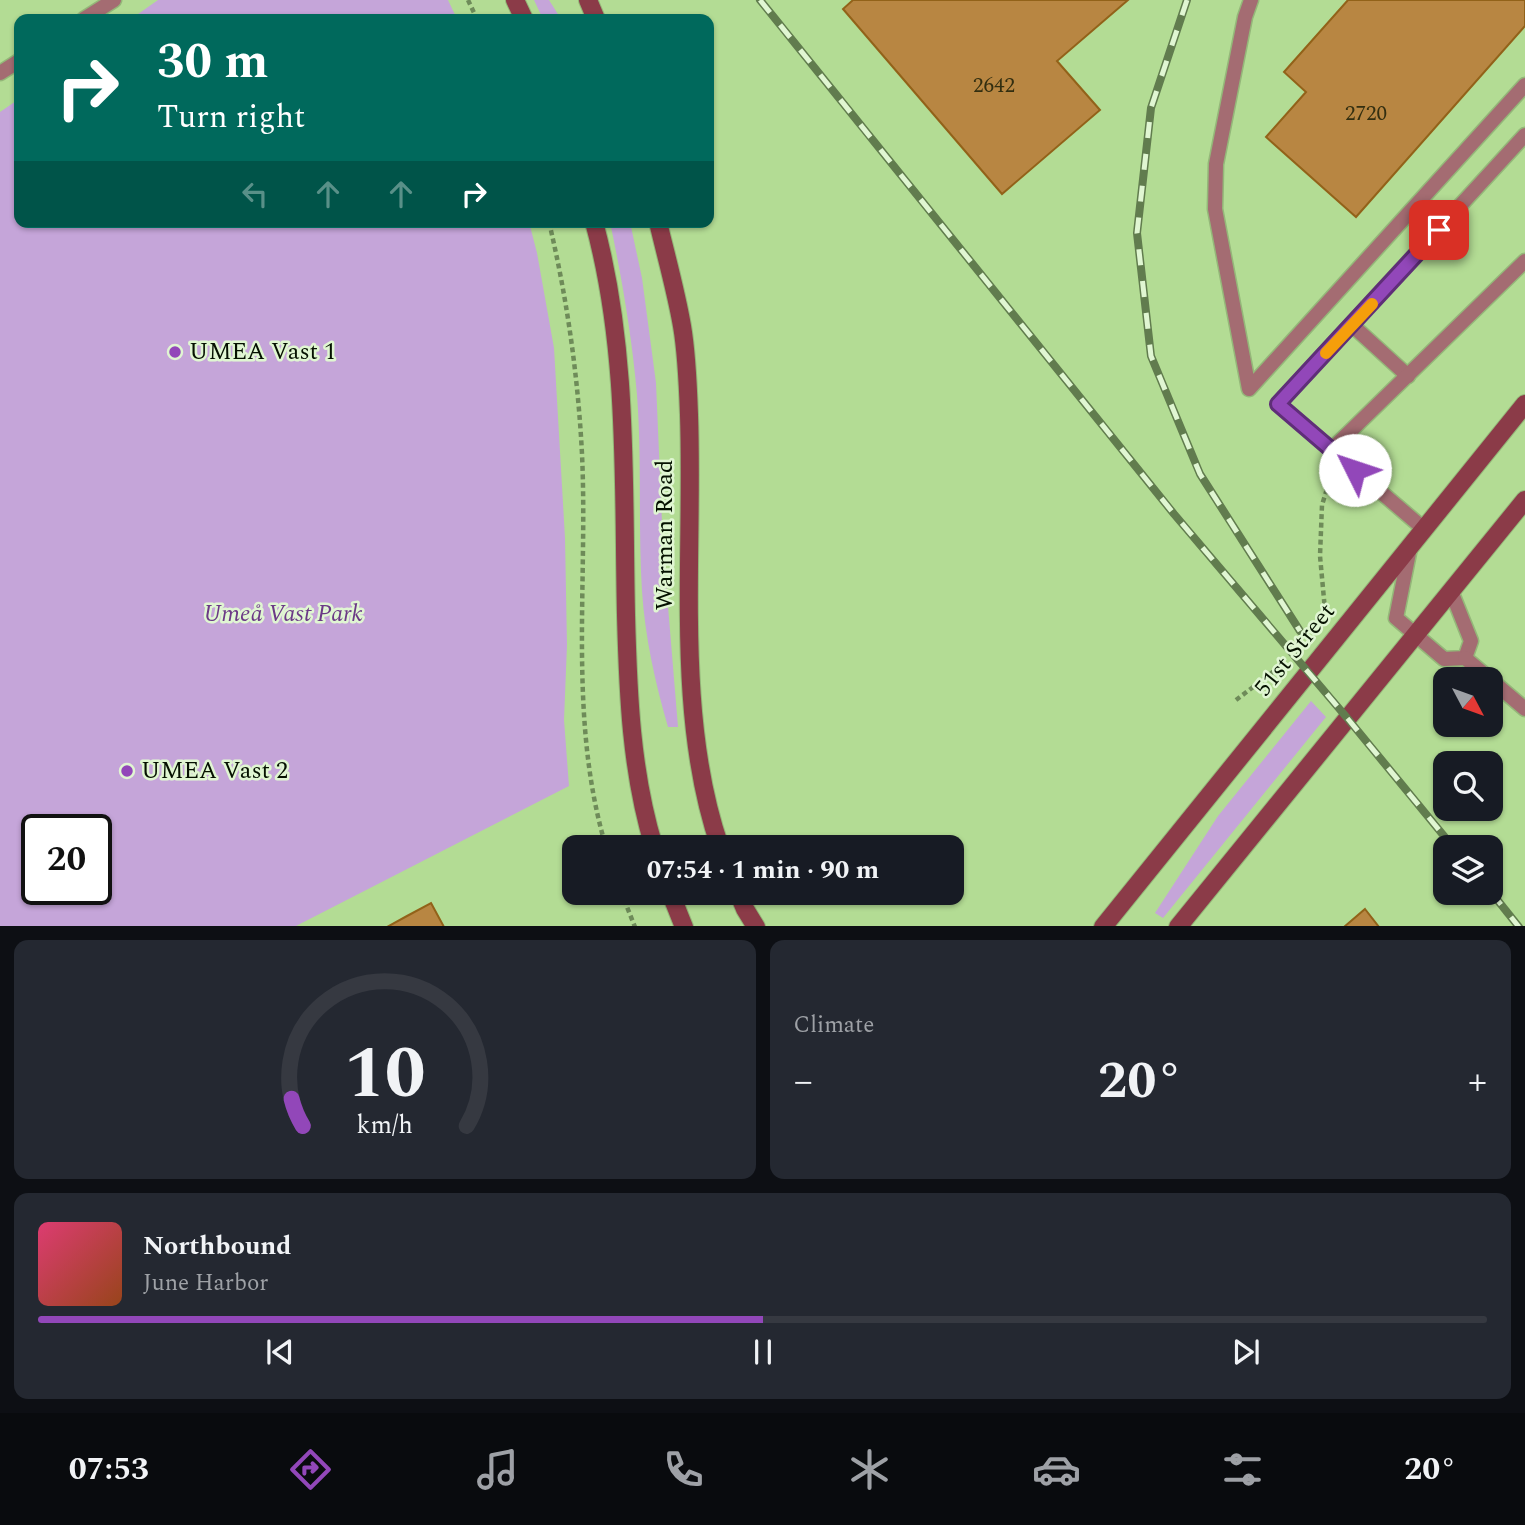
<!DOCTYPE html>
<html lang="en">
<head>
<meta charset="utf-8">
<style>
  :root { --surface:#171b24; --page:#242831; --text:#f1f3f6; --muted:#9ea1a6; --line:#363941; --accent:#9247b9 }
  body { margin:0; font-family:Spectral,serif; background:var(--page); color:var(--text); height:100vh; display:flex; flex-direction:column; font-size:26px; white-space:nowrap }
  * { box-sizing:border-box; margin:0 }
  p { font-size:23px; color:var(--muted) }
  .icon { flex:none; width:38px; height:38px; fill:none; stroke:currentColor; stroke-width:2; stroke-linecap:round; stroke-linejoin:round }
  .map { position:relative; height:926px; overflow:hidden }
  .side { display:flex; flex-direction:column; gap:14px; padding:14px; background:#0d0f14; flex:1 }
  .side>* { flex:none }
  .guide { position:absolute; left:14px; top:14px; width:700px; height:214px; border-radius:14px; box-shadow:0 2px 5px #0004; background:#00695c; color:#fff; overflow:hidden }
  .needle { width:46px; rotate:131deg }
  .buttons { position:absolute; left:1433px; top:667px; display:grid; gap:14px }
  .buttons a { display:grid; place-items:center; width:70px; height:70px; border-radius:14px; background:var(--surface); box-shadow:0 2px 5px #0004; font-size:35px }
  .speed { position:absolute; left:21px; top:814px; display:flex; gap:14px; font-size:35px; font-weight:700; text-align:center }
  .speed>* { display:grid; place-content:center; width:91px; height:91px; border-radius:50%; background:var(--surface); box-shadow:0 2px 5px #0004; line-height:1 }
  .speed .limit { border:4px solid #111; border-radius:10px; background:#fff; color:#111 }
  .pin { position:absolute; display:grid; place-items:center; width:60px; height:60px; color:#fff; margin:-30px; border-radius:14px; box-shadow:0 4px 10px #0006 }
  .me { position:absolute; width:77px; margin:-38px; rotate:311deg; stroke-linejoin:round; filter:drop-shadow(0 0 5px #0008) }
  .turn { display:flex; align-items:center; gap:24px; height:147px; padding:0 28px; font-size:32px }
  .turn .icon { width:91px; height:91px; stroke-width:2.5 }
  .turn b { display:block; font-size:49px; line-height:60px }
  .lanes { display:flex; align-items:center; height:66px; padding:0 28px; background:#0003; justify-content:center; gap:35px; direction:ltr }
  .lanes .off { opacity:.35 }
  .big { font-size:52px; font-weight:700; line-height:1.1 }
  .side .card { flex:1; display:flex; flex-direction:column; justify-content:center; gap:10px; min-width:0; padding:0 24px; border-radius:14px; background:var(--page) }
  .side .dial { align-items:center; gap:0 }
  .dial svg { height:182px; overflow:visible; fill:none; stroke:var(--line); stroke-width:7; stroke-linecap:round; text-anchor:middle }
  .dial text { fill:var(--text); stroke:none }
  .song { display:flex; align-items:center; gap:21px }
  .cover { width:84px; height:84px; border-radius:10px; background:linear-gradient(135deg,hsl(340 70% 55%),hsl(20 70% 35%)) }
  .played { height:7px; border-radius:4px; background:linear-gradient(90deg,var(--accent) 50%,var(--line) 50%) }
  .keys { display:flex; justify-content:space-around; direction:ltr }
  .heat { display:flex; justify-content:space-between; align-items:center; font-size:38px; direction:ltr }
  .side .tiles { flex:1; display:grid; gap:14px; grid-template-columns:1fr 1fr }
  .card:last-child { grid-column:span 2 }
  .trip { position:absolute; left:562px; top:835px; width:402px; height:70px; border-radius:14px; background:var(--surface); box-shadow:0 2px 5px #0004; font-weight:700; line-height:70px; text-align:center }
  .dock { display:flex; height:112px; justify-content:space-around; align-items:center; background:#090b0e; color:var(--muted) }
  .dock .icon { width:49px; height:49px }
  .dock .on { color:var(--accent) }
  .dock b { font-size:32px; color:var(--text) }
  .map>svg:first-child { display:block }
  .green { fill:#c5a5d9; fill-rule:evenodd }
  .building { fill:#b88642; stroke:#926219; stroke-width:2 }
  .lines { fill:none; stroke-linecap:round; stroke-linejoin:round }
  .service-casing { stroke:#94b779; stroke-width:17 }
  .secondary-casing { stroke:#94b779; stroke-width:20 }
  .path { stroke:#6e8b59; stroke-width:4.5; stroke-dasharray:5 3.5; stroke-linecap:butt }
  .service { stroke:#a46c72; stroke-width:14 }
  .secondary { stroke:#8b3b48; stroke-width:18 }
  .rail-casing { stroke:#617c4e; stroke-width:8 }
  .rail { stroke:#e0f6d2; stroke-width:5; stroke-dasharray:16; stroke-linecap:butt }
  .route-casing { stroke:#5f2e78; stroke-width:18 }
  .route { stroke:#9247b9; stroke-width:12 }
  .slow { stroke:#f59e0b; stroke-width:12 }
  .poi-dot { fill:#9247b9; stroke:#e0f6d2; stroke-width:2.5 }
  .labels { text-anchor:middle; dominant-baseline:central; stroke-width:5; stroke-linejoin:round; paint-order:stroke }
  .number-label { font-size:21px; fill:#322e10 }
  .poi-label { font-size:24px; fill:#051100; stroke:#e0f6d2; text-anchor:start }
  .street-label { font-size:24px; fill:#051100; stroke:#e0f6d2 }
  .park-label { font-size:24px; font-style:italic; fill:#6b3986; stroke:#e0f6d2 }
</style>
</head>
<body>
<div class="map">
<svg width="1525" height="927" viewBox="0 0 1525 927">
  <rect width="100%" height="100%" fill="#b3dc94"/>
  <g class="green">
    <path d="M158,0H448L457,19H131Z"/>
    <path d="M534,0H549L561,19H543Z"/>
    <path d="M19,99V222H529L537,253L554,348L565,538L567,645L564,720L569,786L296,926H0V112ZM37,830H96V889H37Z"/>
    <path d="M610,222H630L642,278L656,383L663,546L678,727H668C655,682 645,637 642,591C638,526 642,460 637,395C632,337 622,279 610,222Z"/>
    <path d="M1311,701L1326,717L1163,918L1155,913L1218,816Z"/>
  </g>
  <g class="building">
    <path d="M853,0H1128L1057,61L1100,110L1002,194L843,9Z"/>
    <path d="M1348,0H1525V26L1356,217L1266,137L1306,92L1284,72Z"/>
    <path d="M431,903L444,927H387L407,916Z"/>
    <path d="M1365,909L1379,927H1344Z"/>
  </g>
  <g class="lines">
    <defs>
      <g id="service">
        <path d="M1251,0L1245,17L1216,164L1215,209L1249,389L1525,85"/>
        <path d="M84,19L114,0"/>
        <path d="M0,73L19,61"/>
        <path d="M1352,325L1408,376"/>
        <path d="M1331,450L1525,261"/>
        <path d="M1424,529L1278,404L1525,135"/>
        <path d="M1410,548L1396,618L1444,659L1465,658L1471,641L1451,591"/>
        <path d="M1465,658L1490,679"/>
        <path d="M1491,680L1525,709"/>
      </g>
      <g id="secondary">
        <path d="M515,0L524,19"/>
        <path d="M588,0L596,19"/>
        <path d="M594,222C629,350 623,484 626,615C628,693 631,772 654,847"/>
        <path d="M658,222C666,256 676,291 682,326C687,355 688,386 689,415C694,555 674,715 720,847"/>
        <path d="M670,892L684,927"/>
        <path d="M738,892L745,909L756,927"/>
        <path d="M1103,927L1525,404"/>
        <path d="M1178,927L1525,500"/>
      </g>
    </defs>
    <use href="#service" class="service-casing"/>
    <use href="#secondary" class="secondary-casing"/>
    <g class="path">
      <path d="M468,0L477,19"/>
      <path d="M549,222C567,298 578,376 582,454C588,585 568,720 606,847"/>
      <path d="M1314,626L1325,610L1320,556L1322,505L1331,476"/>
      <path d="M1236,700L1282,665"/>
      <path d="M621,892L635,927"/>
    </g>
    <use href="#service" class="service"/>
    <use href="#secondary" class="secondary"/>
    <defs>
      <g id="rail">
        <path d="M760,0L1174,514L1348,719L1453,847"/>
        <path d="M1187,0L1151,108L1137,233L1151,356L1200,474L1300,631"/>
        <path d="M1491,892L1519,927"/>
      </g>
    </defs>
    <use href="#rail" class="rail-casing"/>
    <use href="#rail" class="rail"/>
  </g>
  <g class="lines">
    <defs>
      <path id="route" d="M1355,470L1278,404L1439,230"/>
    </defs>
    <use href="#route" class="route-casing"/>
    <use href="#route" class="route"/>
    <path class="slow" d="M1326,353L1372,304"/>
  </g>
  <g class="poi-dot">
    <circle cx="175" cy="352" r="7"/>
    <circle cx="127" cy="771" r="7"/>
  </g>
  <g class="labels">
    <g class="number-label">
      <text x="994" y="86">2642</text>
      <text x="1366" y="114">2720</text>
    </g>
    <g class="poi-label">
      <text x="189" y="352">UMEA Vast 1</text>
      <text x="141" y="771">UMEA Vast 2</text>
    </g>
    <g class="street-label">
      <text transform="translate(665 535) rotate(-90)">Warman Road</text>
      <text transform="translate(1295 650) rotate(-51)">51st Street</text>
    </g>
    <g class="park-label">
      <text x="283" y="614">Umeå Vast Park</text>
    </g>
  </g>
</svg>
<div class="buttons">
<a><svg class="needle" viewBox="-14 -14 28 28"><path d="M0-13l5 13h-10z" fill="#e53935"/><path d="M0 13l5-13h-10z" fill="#9ea1a6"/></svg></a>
<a><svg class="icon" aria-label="search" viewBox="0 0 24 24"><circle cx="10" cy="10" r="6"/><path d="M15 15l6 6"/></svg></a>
<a><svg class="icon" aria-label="layers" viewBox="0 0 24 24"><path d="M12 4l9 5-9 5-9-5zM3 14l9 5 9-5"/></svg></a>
</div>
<div class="speed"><div class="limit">20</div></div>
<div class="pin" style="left:1439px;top:230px;background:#d93025"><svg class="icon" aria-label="arrive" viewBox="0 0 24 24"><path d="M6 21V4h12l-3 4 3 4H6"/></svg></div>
<svg class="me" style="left:1355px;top:470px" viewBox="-20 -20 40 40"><circle r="19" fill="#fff"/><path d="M0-13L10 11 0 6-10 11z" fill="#9247b9"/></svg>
<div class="trip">07:54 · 1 min · 90 m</div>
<div class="guide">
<div class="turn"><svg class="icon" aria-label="right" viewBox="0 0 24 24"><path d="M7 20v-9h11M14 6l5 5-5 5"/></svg><div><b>30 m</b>Turn right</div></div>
<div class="lanes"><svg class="icon off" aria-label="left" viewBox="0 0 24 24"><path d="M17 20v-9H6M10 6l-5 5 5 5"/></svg><svg class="icon off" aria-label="ahead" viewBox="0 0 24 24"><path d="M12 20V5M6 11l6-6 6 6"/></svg><svg class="icon off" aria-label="ahead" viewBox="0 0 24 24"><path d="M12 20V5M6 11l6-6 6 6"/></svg><svg class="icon" aria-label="right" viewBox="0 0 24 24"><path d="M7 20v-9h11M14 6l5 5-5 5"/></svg></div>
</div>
</div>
<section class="side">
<div class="tiles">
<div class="card dial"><svg viewBox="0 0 100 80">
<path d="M14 69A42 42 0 1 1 86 69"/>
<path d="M14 69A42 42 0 0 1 9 57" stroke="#9247b9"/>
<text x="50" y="56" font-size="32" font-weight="700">10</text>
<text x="50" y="72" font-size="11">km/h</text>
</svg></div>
<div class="card"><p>Climate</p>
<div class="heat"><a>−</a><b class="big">20°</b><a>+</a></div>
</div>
<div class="card">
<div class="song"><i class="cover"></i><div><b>Northbound</b><p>June Harbor</p></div></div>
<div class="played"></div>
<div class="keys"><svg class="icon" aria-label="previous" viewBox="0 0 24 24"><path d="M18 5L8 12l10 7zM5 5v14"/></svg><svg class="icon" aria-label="pause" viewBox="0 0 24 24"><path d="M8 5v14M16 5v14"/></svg><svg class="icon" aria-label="next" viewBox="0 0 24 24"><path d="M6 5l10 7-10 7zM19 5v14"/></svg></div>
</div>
</div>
</section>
<nav class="dock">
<b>07:53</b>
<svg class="icon on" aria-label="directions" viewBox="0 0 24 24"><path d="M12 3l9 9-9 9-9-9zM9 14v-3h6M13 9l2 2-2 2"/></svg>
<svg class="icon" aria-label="music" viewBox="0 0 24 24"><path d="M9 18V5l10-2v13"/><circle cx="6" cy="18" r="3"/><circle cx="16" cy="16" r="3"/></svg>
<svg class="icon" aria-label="phone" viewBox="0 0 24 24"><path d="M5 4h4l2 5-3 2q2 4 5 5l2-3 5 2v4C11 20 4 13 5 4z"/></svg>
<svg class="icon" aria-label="climate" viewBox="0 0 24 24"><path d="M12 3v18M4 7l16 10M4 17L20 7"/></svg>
<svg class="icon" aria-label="car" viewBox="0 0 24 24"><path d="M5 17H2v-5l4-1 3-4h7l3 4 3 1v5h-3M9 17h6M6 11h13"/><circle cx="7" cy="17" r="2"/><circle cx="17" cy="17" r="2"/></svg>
<svg class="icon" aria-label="filters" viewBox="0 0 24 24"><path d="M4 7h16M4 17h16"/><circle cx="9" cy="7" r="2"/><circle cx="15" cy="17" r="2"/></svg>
<b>20°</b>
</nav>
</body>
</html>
